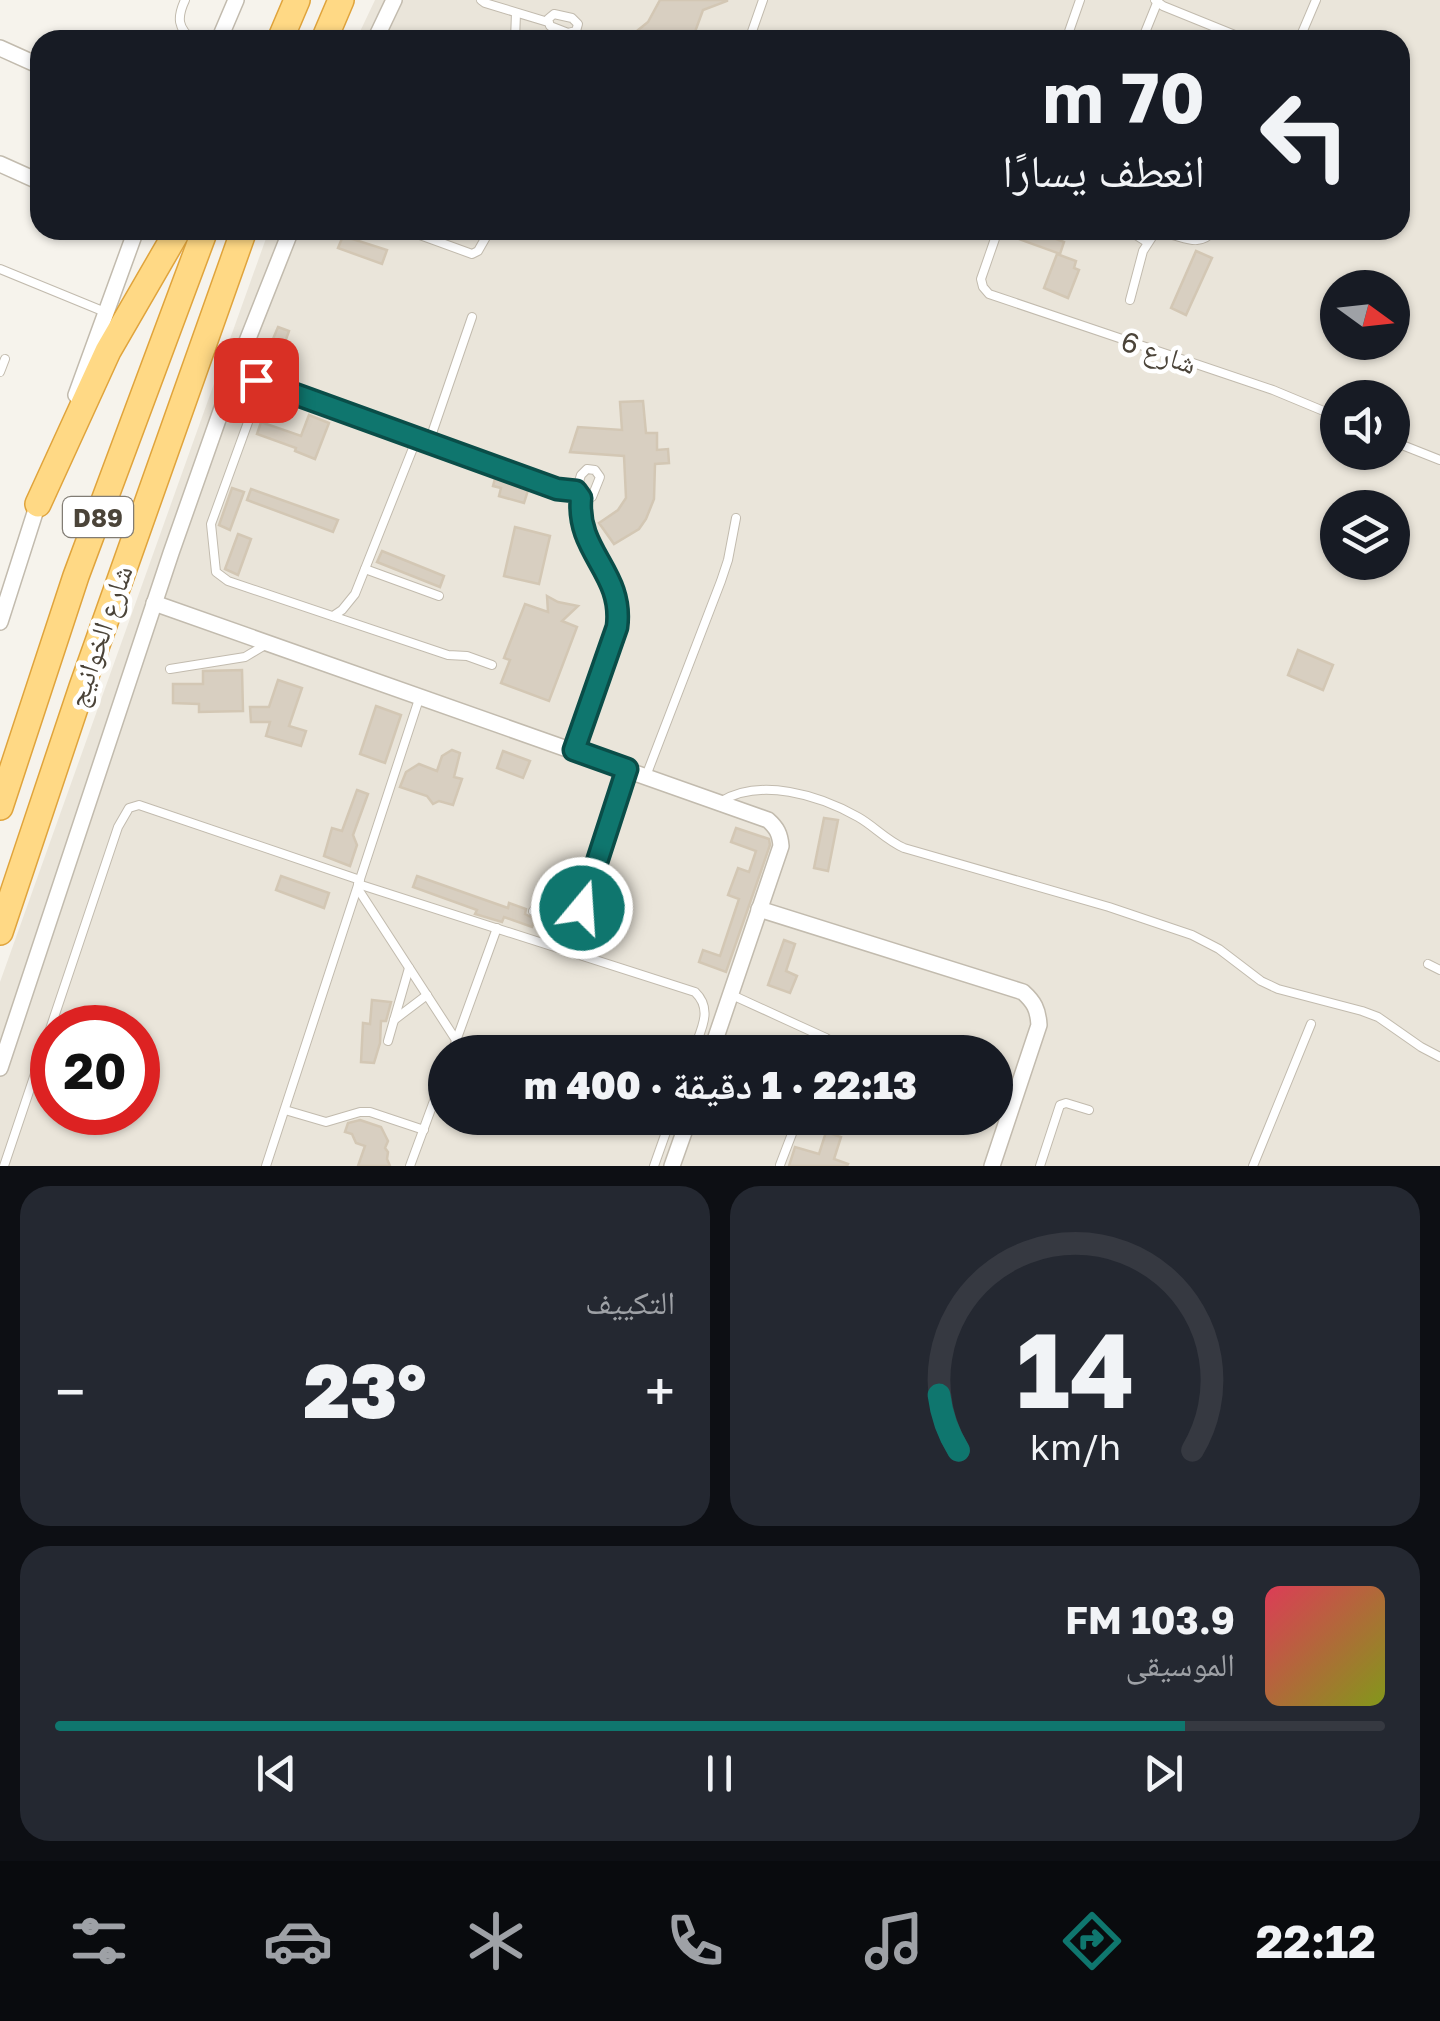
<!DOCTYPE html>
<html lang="ar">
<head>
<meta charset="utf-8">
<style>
  :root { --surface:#171b24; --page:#242831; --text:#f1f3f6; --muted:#9ea1a6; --line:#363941; --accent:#0f766e }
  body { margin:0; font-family:"Golos Text","Noto Naskh Arabic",sans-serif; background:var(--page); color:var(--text); direction:rtl; height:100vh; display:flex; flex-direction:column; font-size:38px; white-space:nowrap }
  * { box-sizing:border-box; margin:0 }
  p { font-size:32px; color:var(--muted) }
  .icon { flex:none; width:55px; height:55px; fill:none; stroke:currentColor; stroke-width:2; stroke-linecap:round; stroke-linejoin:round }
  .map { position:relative; height:1166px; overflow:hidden; direction:ltr }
  .panel { display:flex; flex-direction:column; gap:20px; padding:20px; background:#0d0f14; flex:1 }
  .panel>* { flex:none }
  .hud { position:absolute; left:30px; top:30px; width:1380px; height:210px; border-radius:30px; box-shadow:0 2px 8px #0004; direction:rtl; background:#171b24; color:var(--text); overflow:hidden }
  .needle { width:65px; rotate:105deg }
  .controls { position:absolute; left:1320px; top:270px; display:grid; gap:20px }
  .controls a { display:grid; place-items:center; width:90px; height:90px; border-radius:50%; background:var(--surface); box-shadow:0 2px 8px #0004; font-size:50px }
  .speed { position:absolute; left:30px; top:1005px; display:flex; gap:20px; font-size:50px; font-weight:700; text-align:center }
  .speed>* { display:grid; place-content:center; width:130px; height:130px; border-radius:50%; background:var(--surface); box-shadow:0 2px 8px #0004; line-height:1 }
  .speed .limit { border:15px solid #d22; background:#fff; color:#111 }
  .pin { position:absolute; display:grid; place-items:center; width:85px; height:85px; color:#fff; margin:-42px; border-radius:20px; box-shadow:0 5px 15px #0006 }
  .me { position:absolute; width:110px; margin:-55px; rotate:18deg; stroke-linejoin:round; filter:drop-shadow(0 0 8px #0008) }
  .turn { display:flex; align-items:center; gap:35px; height:210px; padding:0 40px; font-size:45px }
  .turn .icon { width:130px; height:130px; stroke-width:2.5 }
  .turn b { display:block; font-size:70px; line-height:85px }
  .big { font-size:75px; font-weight:800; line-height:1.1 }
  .panel .tile { flex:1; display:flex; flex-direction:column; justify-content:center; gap:15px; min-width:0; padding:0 35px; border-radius:30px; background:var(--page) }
  .panel .dial { align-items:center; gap:0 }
  .dial svg { height:260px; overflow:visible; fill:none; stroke:var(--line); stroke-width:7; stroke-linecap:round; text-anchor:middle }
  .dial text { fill:var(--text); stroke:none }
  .song { display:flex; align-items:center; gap:30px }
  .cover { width:120px; height:120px; border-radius:15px; background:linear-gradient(135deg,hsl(350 70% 55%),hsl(70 70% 35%)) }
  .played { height:10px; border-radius:5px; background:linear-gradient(90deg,var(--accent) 85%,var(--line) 85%) }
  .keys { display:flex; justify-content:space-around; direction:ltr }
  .heat { display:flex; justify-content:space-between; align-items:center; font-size:55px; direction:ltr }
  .panel .tiles { flex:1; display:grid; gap:20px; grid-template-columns:1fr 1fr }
  .tile:last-child { grid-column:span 2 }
  .trip { position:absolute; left:428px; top:1035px; width:585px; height:100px; border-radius:50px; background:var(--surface); box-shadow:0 2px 8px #0004; font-weight:800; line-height:100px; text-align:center; direction:rtl }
  .tabs { display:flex; height:160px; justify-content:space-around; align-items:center; background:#090b0e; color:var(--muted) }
  .tabs .icon { width:70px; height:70px }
  .tabs .on { color:var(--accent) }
  .tabs b { font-size:45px; color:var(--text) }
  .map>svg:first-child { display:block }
  .residential { fill:#eae5da; fill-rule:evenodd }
  .building { fill:#d8cfc1; stroke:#d3c7b4; stroke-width:2.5 }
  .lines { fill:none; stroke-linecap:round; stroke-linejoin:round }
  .service-casing { stroke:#c2bbae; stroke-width:10 }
  .minor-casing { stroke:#c2bbae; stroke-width:18 }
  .trunk-casing { stroke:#e0a43c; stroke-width:28 }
  .service { stroke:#fff; stroke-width:8 }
  .minor { stroke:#fff; stroke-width:15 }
  .trunk { stroke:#ffd985; stroke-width:25 }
  .route-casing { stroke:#0a4d48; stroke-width:25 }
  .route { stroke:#0f766e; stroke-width:18 }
  .labels { text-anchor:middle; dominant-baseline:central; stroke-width:9; stroke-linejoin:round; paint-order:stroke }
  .shield { fill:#fff; stroke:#817c74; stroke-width:2.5 }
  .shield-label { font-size:25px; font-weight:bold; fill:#4b4439 }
  .street-label { font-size:28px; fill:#4b4439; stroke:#fff }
</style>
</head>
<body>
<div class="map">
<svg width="1440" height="1166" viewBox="0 0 1440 1166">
  <rect width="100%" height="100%" fill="#f6f3ec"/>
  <path class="residential" d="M375,0H1440V1166H0V982L269,230H1400V40H356ZM1338,288H1392V342H1338ZM1338,398H1392V452H1338ZM1338,508H1392V562H1338ZM52,1028H138V1112H52ZM445,1052H995V1118H445Z"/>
  <g class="building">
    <path d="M660,0H727V1L703,10L692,40H636L637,31L648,22Z"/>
    <path d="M1005,230H1040L1039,232L1064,242L1060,254L1005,234Z"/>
    <path d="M343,236L387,250L382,264L338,248Z"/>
    <path d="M1196,251L1212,258L1186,315L1171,308Z"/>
    <path d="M1057,254L1076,261L1074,268L1079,270L1068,298L1044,288Z"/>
    <path d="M278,327L289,331L284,345L292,348L281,376L267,371L274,353L268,351Z"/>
    <path d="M643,401L646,433H657V450L668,449L669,463L655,464L654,499L646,519L639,529L614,544L599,523L618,510L626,498L624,456L570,452L578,427L622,430L620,402Z"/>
    <path d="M309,415L329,423L315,459L295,451L296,448L257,434L261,422L301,436Z"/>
    <path d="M496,475L529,487L524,503L499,496L501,488L493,486Z"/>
    <path d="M232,488L244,492L230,530L219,525Z"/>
    <path d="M251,489L338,520L333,532L247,500Z"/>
    <path d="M515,527L550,536L539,584L504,576Z"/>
    <path d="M238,534L251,539L238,575L225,569Z"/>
    <path d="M382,551L444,576L440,587L377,562Z"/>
    <path d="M547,596L558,602L578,606L562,621L577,627L549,701L501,683L510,660L504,658L525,604L548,612Z"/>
    <path d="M1298,650L1333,665L1323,690L1288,675Z"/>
    <path d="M242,670L243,711L199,712V704L173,703V684H203V671Z"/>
    <path d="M278,680L302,688L289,726L306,731L301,746L266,736L270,722H251L250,707H269Z"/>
    <path d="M376,706L401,715L385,763L360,754Z"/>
    <path d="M452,750L460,753L454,777L462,779L453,805L439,801L433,804L427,796L400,787L406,772L419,764L437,771L442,756Z"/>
    <path d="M503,751L530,761L523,778L497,768Z"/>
    <path d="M357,790L368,794L353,835L357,845L350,866L324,856L332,828L342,831Z"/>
    <path d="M824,818L838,820L828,871L814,868Z"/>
    <path d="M736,828L769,839L770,845L726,972L699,962L703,950L720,956L739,899L728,895L738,868L749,872L756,851L731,842Z"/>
    <path d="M281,876L329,893L324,908L276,890Z"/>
    <path d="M417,876L508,908L509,903L526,909L525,914L535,919L532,927L504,917L502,922L475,914L477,910L413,887Z"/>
    <path d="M784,940L795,944L786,971L797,976L790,993L768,985Z"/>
    <path d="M372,1000L391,1002L386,1021H381L380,1043L374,1063L361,1062L363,1023L370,1024Z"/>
    <path d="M360,1120L381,1127L388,1141L385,1148L388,1152L387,1159L390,1166H358L365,1146L356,1143L352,1134L345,1132L348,1123Z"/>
    <path d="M826,1132L841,1137L834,1159L848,1164L847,1166H789L795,1147L819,1154Z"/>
  </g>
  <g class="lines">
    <defs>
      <g id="service">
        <path d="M185,0C177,17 177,29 194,40"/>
        <path d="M481,0L485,3L548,22"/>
        <path d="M1155,0L1163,6L1247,40"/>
        <path d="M554,14L572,18L578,24L576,31L568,33L550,26L548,19Z"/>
        <path d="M515,40L516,13"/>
        <path d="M749,40L763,0"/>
        <path d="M1066,40L1080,0"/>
        <path d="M1142,40L1157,3"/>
        <path d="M1299,40L1316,0"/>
        <path d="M406,230L472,254L478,251L490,230"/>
        <path d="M998,230L981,279L983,287L989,294L1273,390L1338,417"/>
        <path d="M1128,230L1147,242"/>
        <path d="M0,269L105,312"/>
        <path d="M1130,300L1143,251L1154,234C1178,229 1194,253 1215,230"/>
        <path d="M0,372L5,359"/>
        <path d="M236,374L263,381L557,489L576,491"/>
        <path d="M263,381L211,524L216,572L228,581L448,655L467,656L492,665"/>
        <path d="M1392,441L1440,460"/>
        <path d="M429,442L472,317"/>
        <path d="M587,469L595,470L600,477L592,497L584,499L576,491L581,475Z"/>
        <path d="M365,569L439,596"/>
        <path d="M333,616L342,610L355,594L417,438"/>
        <path d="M170,669L245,657L265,645"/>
        <path d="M574,750L617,627C624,570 576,556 581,498"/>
        <path d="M646,776L721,581L728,560L736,518"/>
        <path d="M720,802C760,777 819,795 858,817C874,826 886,840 904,848L1109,907L1192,935L1219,949L1261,981L1278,989L1362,1011L1378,1017L1421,1047L1440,1057"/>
        <path d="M358,884L695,992C714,1010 700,1031 693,1052"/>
        <path d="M358,889L456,1040"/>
        <path d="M533,911L568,921L579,915L627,769"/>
        <path d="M1428,964L1440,970"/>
        <path d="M732,995L826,1038L837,1045L842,1052"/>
        <path d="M394,1020L427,995"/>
        <path d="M388,1041L409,968"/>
        <path d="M452,1052L497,928"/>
        <path d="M285,1110L326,1122L360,1112H370L424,1130"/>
        <path d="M780,1165L798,1118"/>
        <path d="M4,1166L118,827L129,808L139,805L360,880"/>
        <path d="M266,1166L420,696"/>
        <path d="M410,1166L445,1071"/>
        <path d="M654,1166L671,1118"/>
        <path d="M1040,1166L1060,1105L1066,1103L1089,1110"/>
        <path d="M1253,1166L1311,1024"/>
      </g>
      <g id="minor">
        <path d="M219,40L236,0"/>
        <path d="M375,40L394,0"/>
        <path d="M0,48L40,66"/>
        <path d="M0,164L40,182"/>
        <path d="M76,395L136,230"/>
        <path d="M154,603L768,820C777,828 780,834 781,846L711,1052"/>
        <path d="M0,622L40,497"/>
        <path d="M759,909L1023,992C1034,1002 1038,1009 1039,1025L992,1166"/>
        <path d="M0,1068L171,553L234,374L291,230"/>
        <path d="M672,1166L689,1118"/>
      </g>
      <g id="trunk">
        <path d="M280,40L297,0"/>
        <path d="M324,40L341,0"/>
        <path d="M38,504L108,351L178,230"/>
        <path d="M0,807L76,576L205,230"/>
        <path d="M0,932L82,687L244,230"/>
      </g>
    </defs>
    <use href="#service" class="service-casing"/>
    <use href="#minor" class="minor-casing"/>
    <use href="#trunk" class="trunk-casing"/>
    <use href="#service" class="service"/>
    <use href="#minor" class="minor"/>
    <use href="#trunk" class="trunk"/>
  </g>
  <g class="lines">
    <defs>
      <path id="route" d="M256,380L557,489L576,491L581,498C576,553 624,572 617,627L574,750L627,769L582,908"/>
    </defs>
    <use href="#route" class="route-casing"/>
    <use href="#route" class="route"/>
  </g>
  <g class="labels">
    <rect class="shield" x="63" y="497" width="70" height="40" rx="8"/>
    <g class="shield-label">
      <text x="98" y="517">D89</text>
    </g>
    <g class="street-label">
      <text transform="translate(1159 352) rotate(19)">شارع 6</text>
      <text transform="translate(99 636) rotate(-71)">شارع الخوانيج</text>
    </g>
  </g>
</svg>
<div class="controls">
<a><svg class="needle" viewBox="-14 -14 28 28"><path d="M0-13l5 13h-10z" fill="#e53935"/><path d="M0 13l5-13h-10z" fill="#9ea1a6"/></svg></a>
<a><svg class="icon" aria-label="sound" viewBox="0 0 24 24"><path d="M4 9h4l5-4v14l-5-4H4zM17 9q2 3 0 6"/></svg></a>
<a><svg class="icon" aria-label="layers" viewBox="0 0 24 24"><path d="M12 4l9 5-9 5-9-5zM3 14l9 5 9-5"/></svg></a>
</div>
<div class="speed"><div class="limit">20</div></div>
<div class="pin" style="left:256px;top:380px;background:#d93025"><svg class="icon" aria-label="arrive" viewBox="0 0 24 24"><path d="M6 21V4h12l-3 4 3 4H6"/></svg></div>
<svg class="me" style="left:582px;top:908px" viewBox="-20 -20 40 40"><circle r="17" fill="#0f766e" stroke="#fff" stroke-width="3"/><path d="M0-11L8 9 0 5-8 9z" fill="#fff"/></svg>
<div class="trip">22:13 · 1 دقيقة · 400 m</div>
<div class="hud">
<div class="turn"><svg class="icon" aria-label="left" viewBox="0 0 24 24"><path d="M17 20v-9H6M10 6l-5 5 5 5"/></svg><div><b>70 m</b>انعطف يسارًا</div></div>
</div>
</div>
<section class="panel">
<div class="tiles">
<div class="tile dial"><svg viewBox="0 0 100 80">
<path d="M14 69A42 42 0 1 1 86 69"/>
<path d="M14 69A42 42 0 0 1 8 52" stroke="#0f766e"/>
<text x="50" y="56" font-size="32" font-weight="700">14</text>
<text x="50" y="72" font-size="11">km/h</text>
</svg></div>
<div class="tile"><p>التكييف</p>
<div class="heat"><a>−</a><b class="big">23°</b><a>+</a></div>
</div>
<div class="tile">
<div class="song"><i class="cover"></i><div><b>103.9 FM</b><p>الموسيقى</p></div></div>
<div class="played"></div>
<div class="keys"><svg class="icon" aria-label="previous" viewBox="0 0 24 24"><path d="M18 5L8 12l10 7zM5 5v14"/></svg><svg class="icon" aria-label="pause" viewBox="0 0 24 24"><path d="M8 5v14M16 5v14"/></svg><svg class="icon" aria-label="next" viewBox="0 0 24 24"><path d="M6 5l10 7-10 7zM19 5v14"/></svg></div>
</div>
</div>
</section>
<nav class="tabs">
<b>22:12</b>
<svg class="icon on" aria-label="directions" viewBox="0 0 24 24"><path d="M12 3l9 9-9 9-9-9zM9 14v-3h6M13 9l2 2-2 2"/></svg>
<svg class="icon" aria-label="music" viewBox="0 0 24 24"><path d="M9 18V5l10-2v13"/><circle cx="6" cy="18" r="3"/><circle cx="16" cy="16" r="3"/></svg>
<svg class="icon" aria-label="phone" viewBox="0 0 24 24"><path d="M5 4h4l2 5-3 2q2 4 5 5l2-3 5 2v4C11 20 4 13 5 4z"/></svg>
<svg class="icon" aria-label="climate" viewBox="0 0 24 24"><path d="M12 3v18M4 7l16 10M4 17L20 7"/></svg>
<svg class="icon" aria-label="car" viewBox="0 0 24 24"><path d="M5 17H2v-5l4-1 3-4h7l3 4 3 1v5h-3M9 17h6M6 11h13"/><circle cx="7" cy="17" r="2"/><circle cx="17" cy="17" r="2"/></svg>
<svg class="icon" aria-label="filters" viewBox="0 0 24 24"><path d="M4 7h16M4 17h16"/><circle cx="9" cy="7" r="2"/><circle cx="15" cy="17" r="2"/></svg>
</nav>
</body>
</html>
